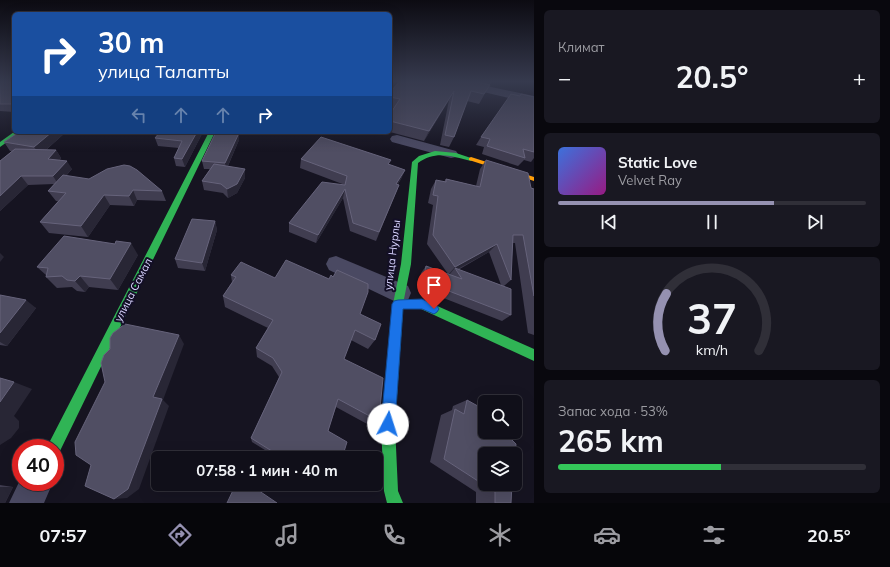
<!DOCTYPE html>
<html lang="ru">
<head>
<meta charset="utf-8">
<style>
  :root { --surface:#100f19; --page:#191822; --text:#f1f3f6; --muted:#9c9ca2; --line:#302f38; --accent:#9591b1 }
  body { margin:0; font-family:Mulish,sans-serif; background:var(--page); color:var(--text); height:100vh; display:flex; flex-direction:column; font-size:15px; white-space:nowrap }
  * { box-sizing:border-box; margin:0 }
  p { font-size:13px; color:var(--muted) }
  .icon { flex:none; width:22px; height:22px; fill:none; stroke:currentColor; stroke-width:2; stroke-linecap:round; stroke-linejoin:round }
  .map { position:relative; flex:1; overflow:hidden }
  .details { display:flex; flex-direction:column; gap:10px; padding:10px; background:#09080e; width:356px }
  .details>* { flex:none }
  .hud { position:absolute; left:12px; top:12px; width:380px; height:122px; border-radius:6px; box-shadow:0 4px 16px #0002,0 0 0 1px var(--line); background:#1a4fa0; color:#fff; overflow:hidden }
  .controls { position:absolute; left:478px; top:395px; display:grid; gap:8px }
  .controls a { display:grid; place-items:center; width:44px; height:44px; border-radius:6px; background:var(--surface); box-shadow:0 4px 16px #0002,0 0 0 1px var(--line); font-size:20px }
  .speed { position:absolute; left:12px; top:439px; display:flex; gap:8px; font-size:20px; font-weight:700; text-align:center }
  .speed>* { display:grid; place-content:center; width:52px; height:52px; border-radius:50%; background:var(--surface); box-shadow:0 4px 16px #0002,0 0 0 1px var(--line); line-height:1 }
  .speed .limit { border:6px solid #d22; background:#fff; color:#111 }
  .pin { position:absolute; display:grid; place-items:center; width:34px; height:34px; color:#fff; margin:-41px -17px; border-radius:50% 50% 50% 0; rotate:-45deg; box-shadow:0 0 4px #0007 }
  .pin .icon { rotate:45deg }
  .me { position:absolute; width:44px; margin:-22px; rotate:5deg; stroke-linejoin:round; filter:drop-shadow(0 0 3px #0008) }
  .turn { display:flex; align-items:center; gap:14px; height:84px; padding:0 20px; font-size:18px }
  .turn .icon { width:52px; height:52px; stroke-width:2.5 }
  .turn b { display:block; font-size:28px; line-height:34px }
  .lanes { display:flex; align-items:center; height:38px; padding:0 20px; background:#0003; justify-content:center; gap:20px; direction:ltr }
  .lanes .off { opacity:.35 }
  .big { font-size:30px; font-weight:700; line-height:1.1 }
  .details .card { flex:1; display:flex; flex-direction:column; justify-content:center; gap:6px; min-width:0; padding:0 14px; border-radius:6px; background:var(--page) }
  .details .dial { align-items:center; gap:0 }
  .dial svg { height:104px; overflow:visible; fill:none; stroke:var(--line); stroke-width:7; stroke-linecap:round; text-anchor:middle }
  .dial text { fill:var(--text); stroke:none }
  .song { display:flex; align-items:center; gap:12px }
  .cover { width:48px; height:48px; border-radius:6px; background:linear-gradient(135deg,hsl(220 70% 55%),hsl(310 70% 35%)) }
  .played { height:4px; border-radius:2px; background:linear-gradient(90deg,var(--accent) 70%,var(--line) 70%) }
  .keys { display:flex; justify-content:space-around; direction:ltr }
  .heat { display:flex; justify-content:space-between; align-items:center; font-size:22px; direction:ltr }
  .charge { height:6px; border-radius:3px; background:linear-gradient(90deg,#34c759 53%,var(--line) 0) }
  .trip { position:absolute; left:151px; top:451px; width:232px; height:40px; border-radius:6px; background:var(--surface); box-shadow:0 4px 16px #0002,0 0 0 1px var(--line); font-weight:700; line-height:40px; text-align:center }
  .menu { display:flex; height:64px; justify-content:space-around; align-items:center; background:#06060a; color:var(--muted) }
  .menu .icon { width:28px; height:28px }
  .menu .active { color:var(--accent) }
  .menu b { font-size:18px; color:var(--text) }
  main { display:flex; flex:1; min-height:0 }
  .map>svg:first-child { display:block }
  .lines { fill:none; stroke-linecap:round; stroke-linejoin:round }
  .street { fill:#4a4962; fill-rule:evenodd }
  .fast { fill:#30b455; fill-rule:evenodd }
  .slow { fill:#ff9f0a; fill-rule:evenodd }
  .wall { fill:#403d50; fill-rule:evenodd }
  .shaded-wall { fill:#282635 }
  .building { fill:#504e63; stroke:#66637b }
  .route { fill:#1a73e8; stroke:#114b97 }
  .labels { text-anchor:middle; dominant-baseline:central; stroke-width:4; stroke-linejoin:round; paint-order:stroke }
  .street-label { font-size:11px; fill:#d9d4ff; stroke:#130f26 }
</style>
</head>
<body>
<main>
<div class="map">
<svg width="534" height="503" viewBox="0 0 534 503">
  <rect width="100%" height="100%" fill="#161421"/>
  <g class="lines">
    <g class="street">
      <path d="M444,81H463L534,96V104L445,83Z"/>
      <path d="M397,135L456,151L458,154L456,157L451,158L392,142L390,139L392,136Z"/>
      <path d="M336,256L408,286L411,293L408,300L400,303L392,300L329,270L326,264L329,258Z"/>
      <path d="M21,478V482H53L44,503H9Z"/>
    </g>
    <g class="fast">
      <path d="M14,132H21L0,147V142Z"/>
      <path d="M209,132H215L59,453L55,455V448H47L49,443Z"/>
      <path d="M435,151L456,153L474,159L471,161C452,156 435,150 418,163L411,264L404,299L426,301L534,349V361L421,309H403L395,425L398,491L403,503H387L384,491L381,425L393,304L401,264L412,162L419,156Z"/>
    </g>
    <path class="slow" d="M471,157L534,177V181L469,160V158Z"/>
  </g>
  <g class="wall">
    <path d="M0,81H14V112L0,111Z"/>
    <path d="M400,81H492L479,104L467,101L454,137L449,147L440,145L449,100L424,141L390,132V114L394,108L390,107V92Z"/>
    <path d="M521,94L534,97V158L531,162L524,160L518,166L482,154L484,147L476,145L481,137L519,96Z"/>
    <path d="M66,132L46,150H56L61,158L60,160L72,169L66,176L162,191L166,201L137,200L134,206L110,205L88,237L49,233L40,222L58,201H56L48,191L54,184L28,185L0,211V161L12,151H10L4,142Z"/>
    <path d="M203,132L185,167L176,166L174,158L179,148L158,146L155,138Z"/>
    <path d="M239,140L228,166L245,178L237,193L228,198L223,193L204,190L202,181L210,169H204L202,161Z"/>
    <path d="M301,159L389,165L405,170L401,179L398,184L399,185L376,241L350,231L343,198L316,243L289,232V223L345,185L300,168Z"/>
    <path d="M486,160L531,188L534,189V335L528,333L515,243H512L511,280L504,286L511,315L502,321L418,288L421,273L426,266L448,274L427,244L433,205L428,203L431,189L436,180L444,182L446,179L476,186L480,169ZM489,252L501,285L458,270Z"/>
    <path d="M215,221L217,230L205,271L178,268L175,259Z"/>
    <path d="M138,255L118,290L89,287L85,292L77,291L72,287L57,288L46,277V275L37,267Z"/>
    <path d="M231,275L275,278L360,314L375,340L368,349L351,340L344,359L377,420L369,425L336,407L328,431L342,458H278L252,442L251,438L279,377L272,366L257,357L256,348L268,328L225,307L223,296L232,282Z"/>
    <path d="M0,295L36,308L7,346L0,345Z"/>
    <path d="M467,400L506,434L511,503H476V492L430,462L441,415L452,410L453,406Z"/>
    <path d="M0,485L13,487L5,503H0Z"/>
  </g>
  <g class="shaded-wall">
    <path d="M454,91L449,100L424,141L429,131Z"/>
    <path d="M52,132H66L40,155L34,147Z"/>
    <path d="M197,132H203L185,167L182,159Z"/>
    <path d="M239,133V140L226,170L225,163Z"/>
    <path d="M56,150L61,158L54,167L48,159Z"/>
    <path d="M67,161L72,169L58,184L53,176Z"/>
    <path d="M245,169V178L237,193L228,198L227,189Z"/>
    <path d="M405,170L401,179L393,192L396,184Z"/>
    <path d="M21,176L28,185L0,211V196Z"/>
    <path d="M345,189L343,198L316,243L318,235Z"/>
    <path d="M133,190L137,200L134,206L129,196Z"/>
    <path d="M104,195L110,205L88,237L81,226Z"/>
    <path d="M215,221L217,230L205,271L202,263Z"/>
    <path d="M131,243L138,255L118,290L110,279Z"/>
    <path d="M497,244L489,252L456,270L455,268L450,274L448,275L455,267Z"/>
    <path d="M0,253L4,257L0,262Z"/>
    <path d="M80,276L89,287L85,292L75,281Z"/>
    <path d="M26,300L36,308L7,346L0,342V333Z"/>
    <path d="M179,335L184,344L163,400L169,406L139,489L127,498L114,499L153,397Z"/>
    <path d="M14,382L32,389L14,416L19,421V428L11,438L0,445V402Z"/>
    <path d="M0,487H13L5,503H0Z"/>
  </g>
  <g class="building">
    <rect x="0" y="81" width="14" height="23"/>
    <path d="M400,81H473L490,85L484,94L471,91L454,137L445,135L454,91L429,131L390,121V114L400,99L390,97V92Z"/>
    <path d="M511,94L520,96L521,94L534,97V152L523,149L525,158L487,146L490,139L481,137Z"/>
    <path d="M19,132H52L34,147L4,142Z"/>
    <path d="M160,132H197L182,159L174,158L182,141L155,138Z"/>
    <path d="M216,132H229L239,133L225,163L202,161Z"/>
    <path d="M321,137L391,160L388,164L405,170L396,184L399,185L379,232L353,223L345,189L318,235L289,223L322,182L345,185L347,176L301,159Z"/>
    <path d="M15,149L56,150L48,159L67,161L53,176H21L0,196V161Z"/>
    <path d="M486,160L528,173L531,188L534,189V296L523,235H513L511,280L497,244L455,267L433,235L438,196L433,195L436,180L446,182V179L480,187Z"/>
    <path d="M214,164L245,169L237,184L227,189L221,184L202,181Z"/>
    <path d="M124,165L130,166L137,170L162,191L133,190L129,196L104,195L81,226L40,222L66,193L48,191L63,175L89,179L107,169Z"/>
    <path d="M192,219L215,221L202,263L175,259Z"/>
    <path d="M64,236L115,244L116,241L131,243L110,279L80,276L75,281L67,280L62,276L46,277L48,268L37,267Z"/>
    <path d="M286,260L329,279L331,275L333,277L337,270L368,284V292L360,314L381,324L375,340L355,330L344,359L383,378L380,408L377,420L338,399L328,431L347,442L342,458H331L323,453L322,458H283L251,438L282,372L273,358L256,348L273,320L223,296L236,277L231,275L241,262L275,278Z"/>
    <path d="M426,266L462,279L455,268L511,289V315L423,281Z"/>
    <path d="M0,295L26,300L0,333Z"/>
    <path d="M125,324L179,335L153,397L162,399L128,489L114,499L85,486L91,465L76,455L75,442L105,382L101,363L104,355L110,349V338L113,333Z"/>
    <path d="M0,378L14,382L0,402Z"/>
    <path d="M467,400L485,410V432H506V434L516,444L515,458V454H485V484H512L511,503H495V492L444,459L455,409L464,414Z"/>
    <path d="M236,484H249L277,503H227Z"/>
  </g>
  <linearGradient id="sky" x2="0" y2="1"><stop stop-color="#0c0b12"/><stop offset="0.54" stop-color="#363a4e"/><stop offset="1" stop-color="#363a4e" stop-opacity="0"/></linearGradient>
  <rect width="534" height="151" fill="url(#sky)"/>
  <path class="route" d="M422,299L437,306L439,309L437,312L434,314L422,309H403L395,424L393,429L388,431L383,429L381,424L392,304L394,301L398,300Z"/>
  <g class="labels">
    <g class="street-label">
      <text transform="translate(392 255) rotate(-83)">улица Нурлы</text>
      <text transform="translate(133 290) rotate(-63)">улица Самал</text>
    </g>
  </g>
</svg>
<div class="controls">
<a><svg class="icon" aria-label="search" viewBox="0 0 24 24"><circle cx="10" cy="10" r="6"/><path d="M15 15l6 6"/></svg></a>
<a><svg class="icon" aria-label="layers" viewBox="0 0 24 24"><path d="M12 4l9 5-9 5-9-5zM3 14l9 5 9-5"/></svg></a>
</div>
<div class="speed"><div class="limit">40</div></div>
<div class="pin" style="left:434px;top:309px;background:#d93025"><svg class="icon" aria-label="arrive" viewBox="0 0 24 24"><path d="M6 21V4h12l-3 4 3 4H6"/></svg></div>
<svg class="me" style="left:388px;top:424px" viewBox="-20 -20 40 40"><circle r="19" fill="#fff"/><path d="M0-13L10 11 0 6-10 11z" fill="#1a73e8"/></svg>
<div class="trip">07:58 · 1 мин · 40 m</div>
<div class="hud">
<div class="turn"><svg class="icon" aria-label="right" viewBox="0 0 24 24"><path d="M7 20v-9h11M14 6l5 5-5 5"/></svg><div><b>30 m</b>улица Талапты</div></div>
<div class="lanes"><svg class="icon off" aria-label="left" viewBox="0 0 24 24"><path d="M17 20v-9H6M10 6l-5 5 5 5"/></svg><svg class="icon off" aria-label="ahead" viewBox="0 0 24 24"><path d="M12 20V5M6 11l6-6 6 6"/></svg><svg class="icon off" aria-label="ahead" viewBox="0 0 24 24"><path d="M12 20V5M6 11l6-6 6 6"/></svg><svg class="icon" aria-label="right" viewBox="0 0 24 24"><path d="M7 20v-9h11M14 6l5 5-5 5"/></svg></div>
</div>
</div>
<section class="details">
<div class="card"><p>Климат</p>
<div class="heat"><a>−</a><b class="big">20.5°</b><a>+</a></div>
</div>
<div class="card">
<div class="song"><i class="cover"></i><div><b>Static Love</b><p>Velvet Ray</p></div></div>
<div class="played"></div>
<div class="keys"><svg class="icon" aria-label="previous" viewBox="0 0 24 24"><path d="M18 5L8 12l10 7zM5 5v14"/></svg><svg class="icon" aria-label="pause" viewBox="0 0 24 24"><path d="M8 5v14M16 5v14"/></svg><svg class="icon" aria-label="next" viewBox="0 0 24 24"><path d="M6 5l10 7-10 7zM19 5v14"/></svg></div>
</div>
<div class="card dial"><svg viewBox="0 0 100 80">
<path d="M14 69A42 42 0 1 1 86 69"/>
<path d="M14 69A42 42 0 0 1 15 25" stroke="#9591b1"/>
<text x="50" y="56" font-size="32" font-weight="700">37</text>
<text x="50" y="72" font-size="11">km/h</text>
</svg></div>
<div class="card"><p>Запас хода · 53%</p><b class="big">265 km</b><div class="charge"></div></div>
</section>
</main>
<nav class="menu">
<b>07:57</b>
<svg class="icon active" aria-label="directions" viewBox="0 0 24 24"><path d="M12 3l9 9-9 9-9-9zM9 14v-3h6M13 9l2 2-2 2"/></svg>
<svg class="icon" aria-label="music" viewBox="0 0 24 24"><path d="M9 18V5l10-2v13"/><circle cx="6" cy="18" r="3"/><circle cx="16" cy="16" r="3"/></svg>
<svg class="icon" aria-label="phone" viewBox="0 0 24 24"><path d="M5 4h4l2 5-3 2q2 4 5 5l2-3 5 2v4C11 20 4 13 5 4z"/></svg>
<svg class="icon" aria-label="climate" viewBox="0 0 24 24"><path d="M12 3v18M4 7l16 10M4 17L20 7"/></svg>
<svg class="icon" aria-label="car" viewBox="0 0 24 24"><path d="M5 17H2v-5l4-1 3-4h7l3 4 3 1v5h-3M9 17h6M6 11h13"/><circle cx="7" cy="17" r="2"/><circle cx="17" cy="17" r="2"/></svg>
<svg class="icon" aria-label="filters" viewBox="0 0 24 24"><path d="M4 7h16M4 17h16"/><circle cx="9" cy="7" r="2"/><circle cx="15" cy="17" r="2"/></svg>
<b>20.5°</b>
</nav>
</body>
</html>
